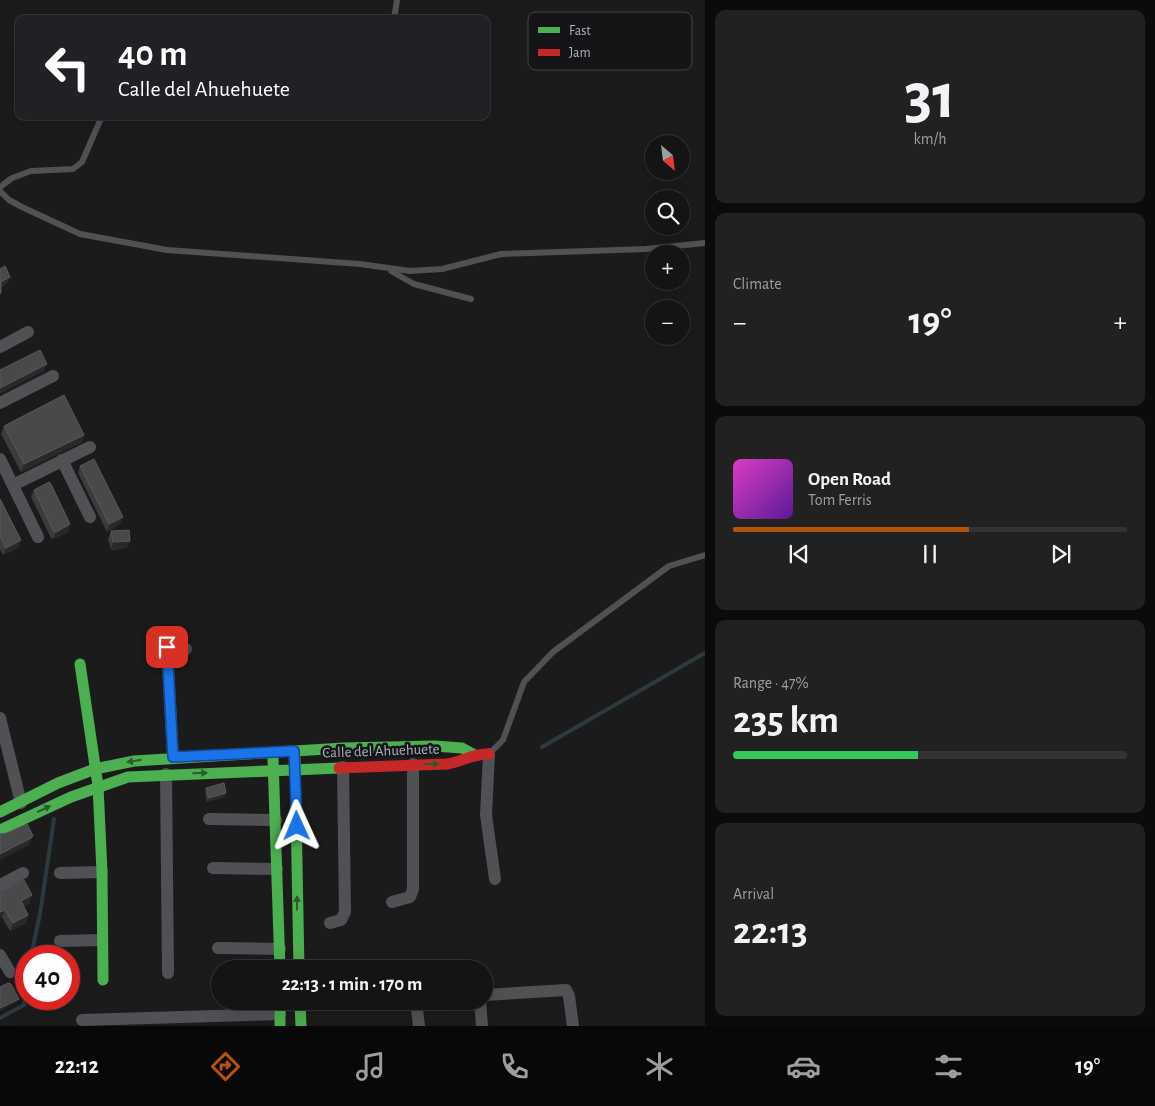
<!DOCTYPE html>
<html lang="en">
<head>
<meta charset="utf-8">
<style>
  :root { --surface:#141414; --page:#212122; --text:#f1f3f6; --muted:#9d9ea0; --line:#333334; --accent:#b45309 }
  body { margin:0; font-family:"Alegreya Sans",sans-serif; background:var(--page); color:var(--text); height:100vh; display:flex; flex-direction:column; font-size:19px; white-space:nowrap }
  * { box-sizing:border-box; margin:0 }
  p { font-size:16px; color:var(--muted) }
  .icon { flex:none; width:28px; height:28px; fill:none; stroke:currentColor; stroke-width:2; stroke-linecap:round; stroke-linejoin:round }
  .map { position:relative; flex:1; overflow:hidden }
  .panel { display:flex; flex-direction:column; gap:10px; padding:10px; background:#0b0b0b; width:450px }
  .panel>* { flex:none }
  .guide { position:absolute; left:15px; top:15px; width:475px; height:105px; border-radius:10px; box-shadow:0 5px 20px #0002,0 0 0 1px var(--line); background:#202124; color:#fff; overflow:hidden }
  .needle { width:32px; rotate:152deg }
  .tools { position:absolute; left:645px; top:135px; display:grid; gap:10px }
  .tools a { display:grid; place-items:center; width:45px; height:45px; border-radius:50%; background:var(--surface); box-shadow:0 5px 20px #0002,0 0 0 1px var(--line); font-size:25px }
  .speed { position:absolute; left:15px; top:945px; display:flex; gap:10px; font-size:25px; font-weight:700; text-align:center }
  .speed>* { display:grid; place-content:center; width:65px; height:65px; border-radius:50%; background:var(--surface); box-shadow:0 5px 20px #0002,0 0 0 1px var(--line); line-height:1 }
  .speed .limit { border:8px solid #d22; background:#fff; color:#111 }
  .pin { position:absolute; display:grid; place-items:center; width:42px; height:42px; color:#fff; margin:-21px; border-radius:10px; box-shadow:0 2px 8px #0006 }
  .me { position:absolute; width:55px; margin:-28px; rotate:359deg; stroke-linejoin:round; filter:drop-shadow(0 0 4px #0008) }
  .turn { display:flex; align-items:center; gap:18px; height:105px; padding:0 20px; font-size:22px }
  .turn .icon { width:65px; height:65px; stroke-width:2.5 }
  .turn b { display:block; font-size:35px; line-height:42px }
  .big { font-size:38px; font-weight:700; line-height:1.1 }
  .panel .widget { flex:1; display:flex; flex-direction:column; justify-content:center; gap:8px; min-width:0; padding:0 18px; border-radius:10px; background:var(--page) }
  .panel .dial { align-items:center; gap:0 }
  .dial b { font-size:65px; line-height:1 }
  .song { display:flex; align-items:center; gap:15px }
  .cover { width:60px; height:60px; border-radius:8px; background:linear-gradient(135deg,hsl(310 70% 55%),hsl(270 70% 35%)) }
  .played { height:5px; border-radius:2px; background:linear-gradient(90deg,var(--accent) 60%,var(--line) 60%) }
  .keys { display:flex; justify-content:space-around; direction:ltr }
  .heat { display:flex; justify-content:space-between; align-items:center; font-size:28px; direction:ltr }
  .charge { height:8px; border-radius:4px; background:linear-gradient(90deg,#34c759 47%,var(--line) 0) }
  .trip { position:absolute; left:211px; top:960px; width:282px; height:50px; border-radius:25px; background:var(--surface); box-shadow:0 5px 20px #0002,0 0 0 1px var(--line); font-weight:700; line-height:50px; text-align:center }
  .tabs { display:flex; height:80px; justify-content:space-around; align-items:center; background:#080808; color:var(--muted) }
  .tabs .icon { width:35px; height:35px }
  .tabs .on { color:var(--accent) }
  .tabs b { font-size:22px; color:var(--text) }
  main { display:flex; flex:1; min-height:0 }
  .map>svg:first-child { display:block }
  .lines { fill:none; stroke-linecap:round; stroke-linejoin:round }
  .stream { stroke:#2c393e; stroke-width:4 }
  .lane { stroke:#4f5154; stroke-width:6 }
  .street { stroke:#4f5154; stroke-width:12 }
  .fast { stroke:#4caf50; stroke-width:11 }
  .jam { stroke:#c62828; stroke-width:11 }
  .wall { fill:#3b3c3d }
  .shaded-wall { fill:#292929 }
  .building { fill:#47494a; stroke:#57595c }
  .oneway { fill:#2e5a31 }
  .route-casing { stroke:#114b97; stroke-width:12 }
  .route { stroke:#1a73e8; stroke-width:9 }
  .labels { text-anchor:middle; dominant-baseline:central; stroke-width:5; stroke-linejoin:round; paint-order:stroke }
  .street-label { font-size:15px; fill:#abb3bd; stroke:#151517 }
  .key { fill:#151517; stroke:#424449; stroke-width:1 }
  .key-label { font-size:14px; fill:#abb3bd }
</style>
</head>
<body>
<main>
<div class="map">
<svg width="705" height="1026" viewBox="0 0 705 1026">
  <rect width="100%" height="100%" fill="#1b1b1b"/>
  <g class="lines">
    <g class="stream">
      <path d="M542,747L705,653"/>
      <path d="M31,956L40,914L54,819"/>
      <path d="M0,1018L24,1005L26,986"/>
    </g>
    <g class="lane">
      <path d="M394,19L397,0"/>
      <path d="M0,187L12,178L31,171L73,169L82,162L102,116"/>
      <path d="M0,191L9,200L22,207L80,234L167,250L360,264L410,271L442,269L501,254L646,249L705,243"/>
      <path d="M391,271L414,284L471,299"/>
      <path d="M490,753L503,740L524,682L553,652L669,566L705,555"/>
    </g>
    <g class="street">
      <path d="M0,347L28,332"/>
      <path d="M0,403L53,376"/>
      <path d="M0,459L38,537"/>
      <path d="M62,460L90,517"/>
      <path d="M13,485L90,447"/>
      <path d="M155,645L164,644L167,647L173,757"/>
      <path d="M167,650L186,649"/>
      <path d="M0,718L21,803"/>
      <path d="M489,754L486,815L495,879"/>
      <path d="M166,774L168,973"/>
      <path d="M209,819L276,820"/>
      <path d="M213,868L277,869"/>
      <path d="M60,873L102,872"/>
      <path d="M0,885L23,873"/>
      <path d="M392,902L410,897L413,889V764"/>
      <path d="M330,923L341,920L345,912L343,767"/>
      <path d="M60,941L101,940"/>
      <path d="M218,948L280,949"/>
      <path d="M0,955L10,972"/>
      <path d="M485,995L566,990L569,996L573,1026"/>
      <path d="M416,1001L419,1026"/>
      <path d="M480,1001L482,1026"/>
      <path d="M300,1003L374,1001"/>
      <path d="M82,1020L280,1014"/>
    </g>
    <g class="fast">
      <path d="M80,664L98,786L102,872L103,980"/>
      <path d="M295,758L299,969"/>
      <path d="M273,759L280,969"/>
      <path d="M0,812L58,783L95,769L134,761L343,748L434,746L462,748L473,754"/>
      <path d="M0,830L71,797L128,777L339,768"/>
      <path d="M280,1001V1026"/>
      <path d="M300,1001L301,1026"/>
    </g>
    <path class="jam" d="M339,768L447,764C464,761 471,754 489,754"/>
  </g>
  <g class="wall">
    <path d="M4,426L84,435L82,442L21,472L1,434Z"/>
    <path d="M80,466L123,517L120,524L107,532L78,473Z"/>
    <path d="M34,490L70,524L68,532L53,539L51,538L31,497Z"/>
    <path d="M0,499L21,540L18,548L3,555L0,549Z"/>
    <path d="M111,531L127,548L111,550L108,539Z"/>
    <path d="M206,788L226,793L225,797L207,802L205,792Z"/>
    <path d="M0,892L30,903L24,906L28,915L26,923L10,931L2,917Z"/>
  </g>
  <g class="shaded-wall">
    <path d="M10,277L7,284L0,288L1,282Z"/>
    <path d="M47,364L44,371L0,394V388Z"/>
    <path d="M84,435L82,442L21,472L24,464Z"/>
    <path d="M123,517L120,524L107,532L109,524Z"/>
    <path d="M70,524L68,532L53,539L56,532Z"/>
    <path d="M21,540L18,548L3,555L6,548Z"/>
    <path d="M130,541L127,548L111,550L113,542Z"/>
    <path d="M226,793L225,797L207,802L209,798Z"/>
    <path d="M33,836L29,845L0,860V854Z"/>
    <path d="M32,895L30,903L18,908L21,901Z"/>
    <path d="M5,910L2,917L0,918V912Z"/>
    <path d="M28,915L26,923L10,931L13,923Z"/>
    <path d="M19,999L17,1002L0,1011V1008Z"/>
  </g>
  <g class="building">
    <path d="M5,266L10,277L1,282V293L0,294V269Z"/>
    <path d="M40,350L47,364L0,388V370Z"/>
    <path d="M64,395L84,435L24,464L4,426Z"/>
    <path d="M94,459L123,517L109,524L80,466Z"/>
    <path d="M49,482L51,484L70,524L56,532L53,530L34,490Z"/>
    <path d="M0,499L21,540L6,548L0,536Z"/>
    <path d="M129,530L130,541L113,542L111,531Z"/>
    <path d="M224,783L226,793L209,798L206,788Z"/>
    <path d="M27,824L33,836L31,838L0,854V834L7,833Z"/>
    <path d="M24,880L32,895L21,901L28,915L13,923L5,910L0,912V892Z"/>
    <path d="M8,983L11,984L19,999L0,1008V987Z"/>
  </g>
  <defs><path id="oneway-solid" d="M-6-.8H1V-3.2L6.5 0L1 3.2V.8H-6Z" transform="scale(1.25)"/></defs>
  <g class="oneway">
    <use href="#oneway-solid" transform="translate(134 761) rotate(171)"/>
    <use href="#oneway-solid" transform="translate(432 764)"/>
    <use href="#oneway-solid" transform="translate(200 773) rotate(-2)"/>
    <use href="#oneway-solid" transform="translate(44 809) rotate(-25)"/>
    <use href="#oneway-solid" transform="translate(297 903) rotate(-90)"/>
  </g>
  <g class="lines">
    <defs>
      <path id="route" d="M167,647L173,757L294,751L297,826"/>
    </defs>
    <use href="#route" class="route-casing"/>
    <use href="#route" class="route"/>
  </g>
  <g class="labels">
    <g class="street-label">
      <text transform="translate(381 751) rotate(-2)">Calle del Ahuehuete</text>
    </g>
  </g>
  <rect x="528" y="12" width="164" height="58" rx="8" class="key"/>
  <rect x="538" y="27" width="22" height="6" fill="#4caf50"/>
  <rect x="538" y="49" width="22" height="7" fill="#c62828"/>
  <g class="key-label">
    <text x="569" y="35">Fast</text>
    <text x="569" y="57">Jam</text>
  </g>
</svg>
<div class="tools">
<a><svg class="needle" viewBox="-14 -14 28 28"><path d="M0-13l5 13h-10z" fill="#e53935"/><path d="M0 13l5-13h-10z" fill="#9d9ea0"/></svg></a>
<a><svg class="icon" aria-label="search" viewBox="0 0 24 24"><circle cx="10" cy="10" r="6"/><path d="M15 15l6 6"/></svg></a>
<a>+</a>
<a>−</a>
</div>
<div class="speed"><div class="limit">40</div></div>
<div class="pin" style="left:167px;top:647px;background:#d93025"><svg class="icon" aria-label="arrive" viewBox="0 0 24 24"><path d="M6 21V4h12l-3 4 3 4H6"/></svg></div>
<svg class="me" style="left:297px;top:826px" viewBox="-20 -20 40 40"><path d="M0-17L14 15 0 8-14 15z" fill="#1a73e8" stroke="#fff" stroke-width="4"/></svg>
<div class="trip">22:13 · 1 min · 170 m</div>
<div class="guide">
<div class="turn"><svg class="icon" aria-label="left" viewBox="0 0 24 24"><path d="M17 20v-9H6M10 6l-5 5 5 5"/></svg><div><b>40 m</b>Calle del Ahuehuete</div></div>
</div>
</div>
<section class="panel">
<div class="widget dial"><b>31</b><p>km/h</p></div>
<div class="widget"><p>Climate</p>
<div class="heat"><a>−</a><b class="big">19°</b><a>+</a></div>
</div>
<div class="widget">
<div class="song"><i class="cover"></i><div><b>Open Road</b><p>Tom Ferris</p></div></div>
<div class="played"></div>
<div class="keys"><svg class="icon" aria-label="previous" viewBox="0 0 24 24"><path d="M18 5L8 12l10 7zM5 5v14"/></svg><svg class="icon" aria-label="pause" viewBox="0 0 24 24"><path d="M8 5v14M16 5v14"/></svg><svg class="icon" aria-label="next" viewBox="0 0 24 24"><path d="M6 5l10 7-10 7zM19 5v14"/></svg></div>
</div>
<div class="widget"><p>Range · 47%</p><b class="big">235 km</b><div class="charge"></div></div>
<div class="widget"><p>Arrival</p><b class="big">22:13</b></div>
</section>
</main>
<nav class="tabs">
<b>22:12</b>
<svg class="icon on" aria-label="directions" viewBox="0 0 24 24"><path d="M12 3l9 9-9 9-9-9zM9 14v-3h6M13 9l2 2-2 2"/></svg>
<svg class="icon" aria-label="music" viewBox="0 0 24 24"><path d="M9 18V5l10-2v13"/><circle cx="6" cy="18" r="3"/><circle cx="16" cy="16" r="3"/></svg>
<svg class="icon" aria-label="phone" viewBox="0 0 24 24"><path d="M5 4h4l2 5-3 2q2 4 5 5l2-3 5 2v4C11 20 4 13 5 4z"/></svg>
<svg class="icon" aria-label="climate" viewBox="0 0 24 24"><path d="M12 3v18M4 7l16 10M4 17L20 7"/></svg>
<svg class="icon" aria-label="car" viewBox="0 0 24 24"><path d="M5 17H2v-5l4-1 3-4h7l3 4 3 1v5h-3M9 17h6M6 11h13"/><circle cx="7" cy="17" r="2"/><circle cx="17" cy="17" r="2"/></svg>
<svg class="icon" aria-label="filters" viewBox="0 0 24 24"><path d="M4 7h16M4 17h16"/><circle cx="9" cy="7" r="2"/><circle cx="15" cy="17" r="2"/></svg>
<b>19°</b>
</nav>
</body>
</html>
